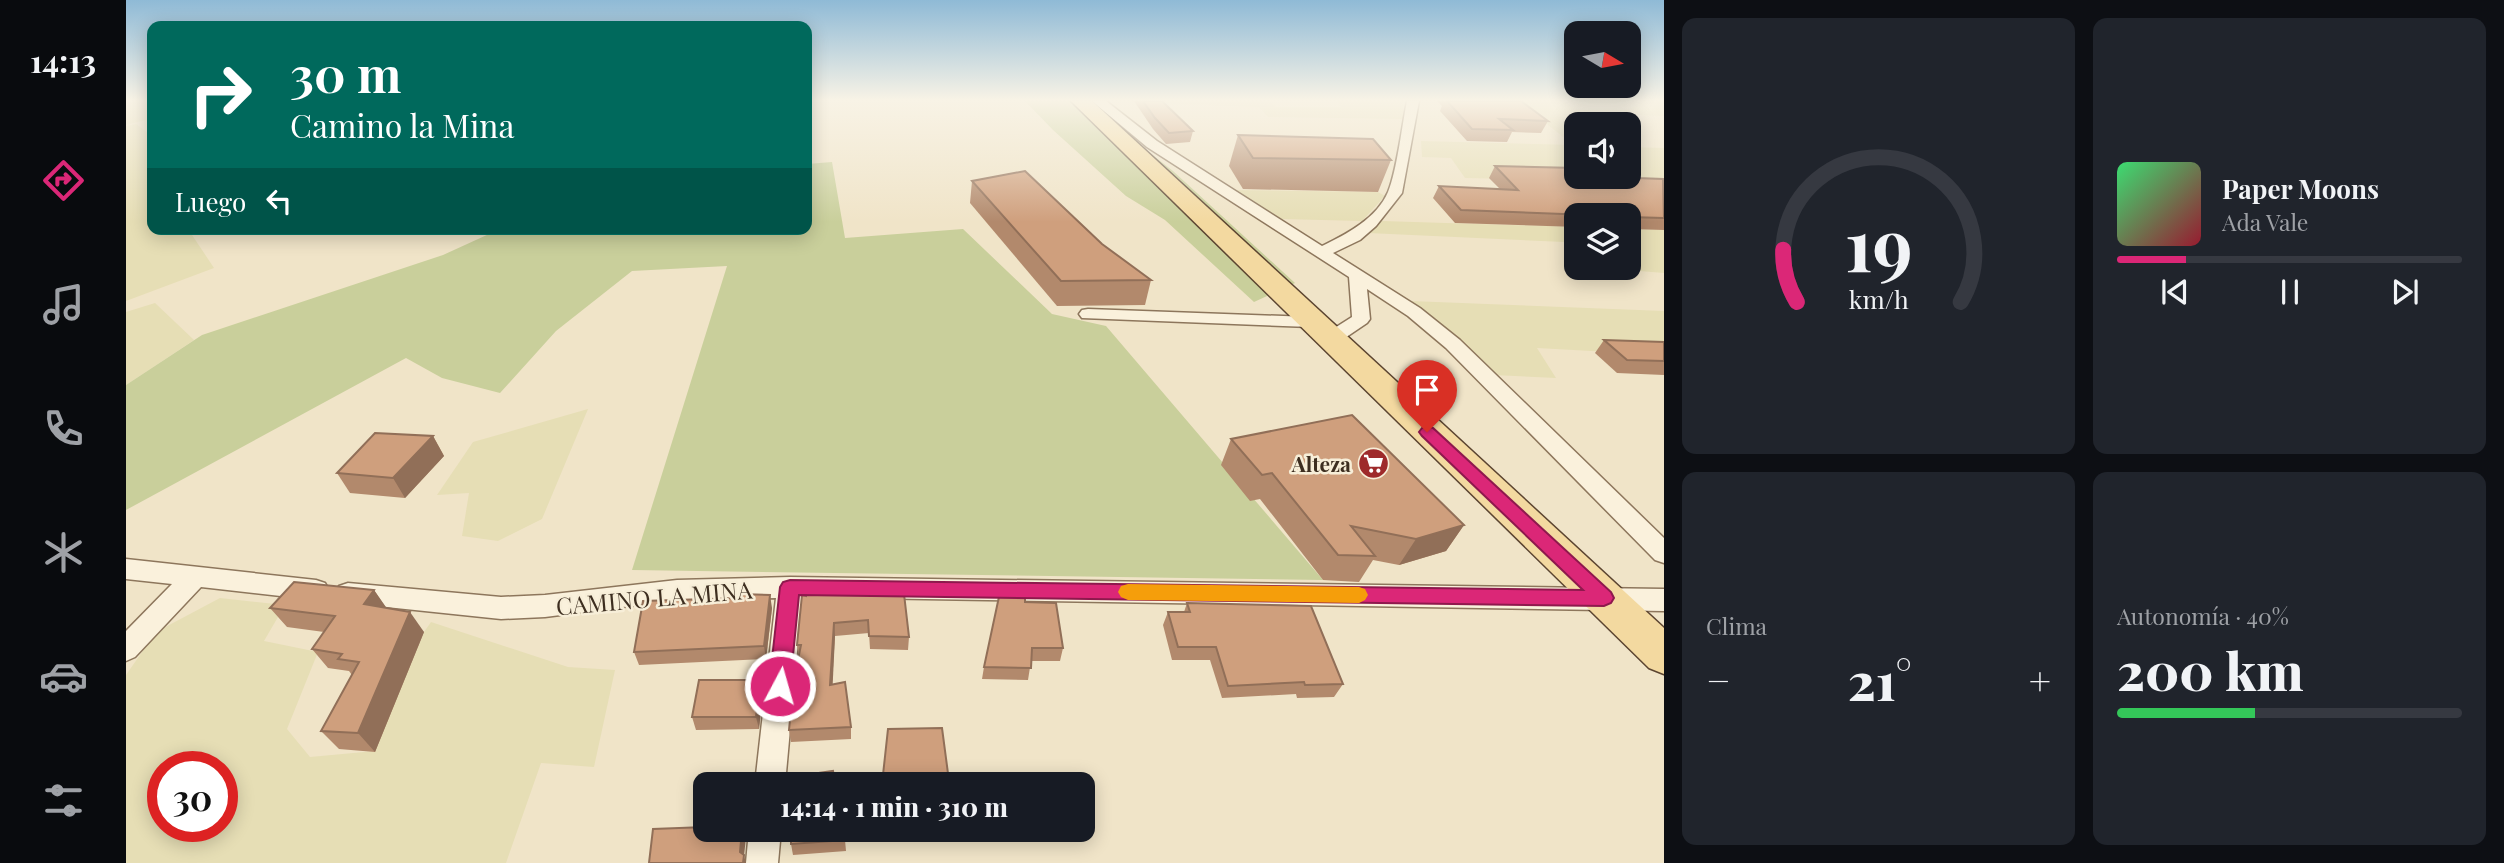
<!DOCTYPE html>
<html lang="es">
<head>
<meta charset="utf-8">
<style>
  :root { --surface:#171b24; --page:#20242c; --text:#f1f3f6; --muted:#9ea1a6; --line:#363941; --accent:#db2777 }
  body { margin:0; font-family:"Playfair Display",serif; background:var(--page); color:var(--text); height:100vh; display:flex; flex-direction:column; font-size:26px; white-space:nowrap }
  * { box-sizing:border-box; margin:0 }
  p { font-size:23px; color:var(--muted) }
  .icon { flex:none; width:38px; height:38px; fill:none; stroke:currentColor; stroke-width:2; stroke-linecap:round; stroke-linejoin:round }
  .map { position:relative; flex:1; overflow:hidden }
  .sheet { display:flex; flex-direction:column; gap:18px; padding:18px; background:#0d0f14; width:840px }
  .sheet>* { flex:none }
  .banner { position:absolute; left:21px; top:21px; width:665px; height:214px; border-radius:14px; box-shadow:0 4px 18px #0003; background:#00695c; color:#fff; overflow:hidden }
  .needle { width:46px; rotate:100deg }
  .buttons { position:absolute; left:1438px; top:21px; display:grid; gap:14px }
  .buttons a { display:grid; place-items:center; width:77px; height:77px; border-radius:14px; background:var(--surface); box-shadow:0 4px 18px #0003; font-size:35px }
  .speed { position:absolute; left:21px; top:751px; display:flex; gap:14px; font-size:35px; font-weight:700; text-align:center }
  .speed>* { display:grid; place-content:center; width:91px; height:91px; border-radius:50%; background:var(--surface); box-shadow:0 4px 18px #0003; line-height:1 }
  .speed .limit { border:10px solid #d22; background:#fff; color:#111 }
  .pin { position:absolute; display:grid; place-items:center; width:60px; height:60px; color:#fff; margin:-72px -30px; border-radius:50% 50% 50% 0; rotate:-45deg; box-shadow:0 0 7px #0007 }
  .pin .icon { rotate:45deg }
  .me { position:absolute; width:77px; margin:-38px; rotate:6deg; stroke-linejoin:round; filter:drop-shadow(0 0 5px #0008) }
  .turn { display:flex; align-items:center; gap:24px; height:147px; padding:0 28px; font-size:32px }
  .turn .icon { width:91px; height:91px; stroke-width:2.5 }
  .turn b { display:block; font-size:49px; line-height:60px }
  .then { display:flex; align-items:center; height:66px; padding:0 28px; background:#0003; gap:14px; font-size:26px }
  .big { font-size:52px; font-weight:800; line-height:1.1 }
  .sheet .card { flex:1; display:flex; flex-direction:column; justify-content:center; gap:10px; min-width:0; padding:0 24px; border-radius:14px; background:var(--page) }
  .sheet .dial { align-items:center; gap:0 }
  .dial svg { height:182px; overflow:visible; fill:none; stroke:var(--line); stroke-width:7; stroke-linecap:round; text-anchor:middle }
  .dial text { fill:var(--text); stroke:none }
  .song { display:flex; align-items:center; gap:21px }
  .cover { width:84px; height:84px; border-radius:10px; background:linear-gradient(135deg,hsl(140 70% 55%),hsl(350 70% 35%)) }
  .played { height:7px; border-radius:4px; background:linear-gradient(90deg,var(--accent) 20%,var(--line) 20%) }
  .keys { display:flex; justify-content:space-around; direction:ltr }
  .heat { display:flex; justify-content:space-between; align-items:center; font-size:38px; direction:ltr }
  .charge { height:10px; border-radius:5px; background:linear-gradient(90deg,#34c759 40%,var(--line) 0) }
  .sheet .tiles { flex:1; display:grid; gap:18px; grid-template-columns:repeat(2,1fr) }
  .trip { position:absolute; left:567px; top:772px; width:402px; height:70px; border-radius:14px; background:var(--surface); box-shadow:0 4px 18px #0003; font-weight:800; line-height:70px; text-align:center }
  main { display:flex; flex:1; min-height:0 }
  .tabs { display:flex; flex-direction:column; width:126px; justify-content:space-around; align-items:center; background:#090b0e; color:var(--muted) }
  .tabs .icon { width:49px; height:49px }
  .tabs .current { color:var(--accent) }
  .tabs b { font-size:32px; color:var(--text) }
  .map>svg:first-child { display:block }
  .farmland { fill:#e6deb5; fill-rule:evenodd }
  .green { fill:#c9cf9b }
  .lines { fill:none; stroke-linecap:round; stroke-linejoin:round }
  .minor-casing { stroke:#8d765c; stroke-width:3 }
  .primary-casing { stroke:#5b4430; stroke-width:3 }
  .minor { fill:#faf1dc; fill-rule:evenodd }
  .primary { fill:#f3d9a0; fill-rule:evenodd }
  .wall { fill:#b2896c }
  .shaded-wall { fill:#916f58 }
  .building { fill:#cf9f7d; stroke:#916f58; stroke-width:2 }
  .route { fill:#db2777; stroke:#8e194d; stroke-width:2 }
  .slow { fill:#f59e0b }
  .labels { text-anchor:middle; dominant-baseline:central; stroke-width:5; stroke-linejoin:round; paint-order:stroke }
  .poi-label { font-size:21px; font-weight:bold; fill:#3d2e20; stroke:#f7eed8; text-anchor:end }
  .near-street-label { font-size:24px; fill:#3d2e20; stroke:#f7eed8 }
</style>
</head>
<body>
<main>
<nav class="tabs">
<b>14:13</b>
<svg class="icon current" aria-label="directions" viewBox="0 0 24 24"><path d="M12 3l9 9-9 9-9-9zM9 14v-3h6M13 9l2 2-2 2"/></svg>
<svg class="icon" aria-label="music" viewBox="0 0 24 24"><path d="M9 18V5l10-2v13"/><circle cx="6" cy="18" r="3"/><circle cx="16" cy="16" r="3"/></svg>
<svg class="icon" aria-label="phone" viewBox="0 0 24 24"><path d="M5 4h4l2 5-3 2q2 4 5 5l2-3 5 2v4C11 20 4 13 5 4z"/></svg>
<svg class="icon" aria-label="climate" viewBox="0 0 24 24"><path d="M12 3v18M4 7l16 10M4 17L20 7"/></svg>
<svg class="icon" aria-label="car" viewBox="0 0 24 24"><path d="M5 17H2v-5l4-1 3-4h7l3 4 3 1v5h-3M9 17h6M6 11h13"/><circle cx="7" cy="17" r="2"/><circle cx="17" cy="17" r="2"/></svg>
<svg class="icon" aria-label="filters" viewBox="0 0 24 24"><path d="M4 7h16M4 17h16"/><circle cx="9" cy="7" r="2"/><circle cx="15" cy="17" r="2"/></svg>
</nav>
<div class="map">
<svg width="1538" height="863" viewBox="0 0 1538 863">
  <rect width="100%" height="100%" fill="#f0e4c8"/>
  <g class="farmland">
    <path d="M9,101H26V125L20,120L0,125V103Z"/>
    <path d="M979,101H1143L1150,107H1215L1211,101H1277L1278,119L1142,117L1133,107Z"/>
    <path d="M1373,101H1538V116L1486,114L1497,124H1451L1449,142L1437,137L1407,113Z"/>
    <path d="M10,124L26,136V229H62L88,268L0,301V126Z"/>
    <path d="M1295,141L1451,145V177H1503V147L1538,148V197L1387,179L1339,178L1325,158L1296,157Z"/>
    <path d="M1103,190L1252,192L1259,196L1236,221L1156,219Z"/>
    <path d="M1256,221L1451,227V260L1438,242L1242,233Z"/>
    <path d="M1503,229L1538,230V273L1477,268H1503Z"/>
    <path d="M1284,301L1538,311V355L1411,348L1430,378L1367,375Z"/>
    <path d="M29,303L68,340L0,385V312Z"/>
    <path d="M462,409L416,519L372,541L336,536L343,493L311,495L347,442Z"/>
    <path d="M94,598L159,605L138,641L192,652L161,729L184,757L249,751L298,632L305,622L442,667L489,670L468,767L415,763L380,863H0V675L30,632ZM37,766H96V826H37Z"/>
  </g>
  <g class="green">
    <path d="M899,101H952L987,124L1047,171L1169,283L1128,302L1039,220L1000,196L927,130Z"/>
    <path d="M706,162L719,238L837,229L926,314L980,326L1197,580L506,570L601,266L506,271L430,331L374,393L316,378L280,358L0,510V385L76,335L317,255L374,229H681V164Z"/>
  </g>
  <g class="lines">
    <defs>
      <g id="minor">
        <path d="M966,101H980L1031,141L1196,246C1221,234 1251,218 1262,192C1271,171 1276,125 1281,101H1293L1276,193L1250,226L1234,240L1207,253L1294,308L1334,340L1538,538V563L1529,560L1320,348L1282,316L1241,289L1244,319L1241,323L1210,344H1196L1194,340L1196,336L1226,317L1223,277L1021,147Z"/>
        <path d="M962,309L1184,317L1193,322L1184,327L956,318L953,314L956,310Z"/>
        <path d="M0,559L190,580L199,583L203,590L199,597L190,600L75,587L9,657L0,661V631L46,584L0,579Z"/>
        <path d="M664,577L1538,589V611L676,597L659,784H629L650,598L551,600L419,617L375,619L222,603L213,600L209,593L213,586L222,583L375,597L419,595L551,580Z"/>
        <path d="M623,830H655L652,863H620Z"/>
      </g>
      <path id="primary" d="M945,101H966L1538,628V674L1523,668Z"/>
    </defs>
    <use href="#minor" class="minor-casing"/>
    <use href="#primary" class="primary-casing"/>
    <use href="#minor" class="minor"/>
    <use href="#primary" class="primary"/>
  </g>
  <g class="wall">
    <path d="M1008,101H1036L1067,131L1064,142L1040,144L1027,129Z"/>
    <path d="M1311,101H1395L1422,121L1415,133L1386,132L1381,142L1341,141L1314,111L1316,106Z"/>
    <path d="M1112,135L1265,160L1252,192L1117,189L1103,166Z"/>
    <path d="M1369,166L1538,180V230L1503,229V215H1451V227L1329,223L1307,198L1313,186L1374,189L1363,178Z"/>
    <path d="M846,181L1025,280L1019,305L931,306L844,203Z"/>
    <path d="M1478,340L1538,342V375L1491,373L1469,353Z"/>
    <path d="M307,436L318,456L279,498L224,493L211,473Z"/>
    <path d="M1105,439L1338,525L1320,551L1273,565L1247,560L1233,582L1197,580L1134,499L1124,501L1095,465Z"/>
    <path d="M248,590L260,608L298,632L249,752L213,749L195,731L226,675L223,671L202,668L186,649L198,632L161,627L144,608Z"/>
    <path d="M680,596L783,637L782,650L744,649L743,633L709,636L706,684L725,727V739L665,742L663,730L673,656L671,645Z"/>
    <path d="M899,602L937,648L934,661H905L902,680L856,679L858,667Z"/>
    <path d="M1061,603L1217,684L1208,697L1171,698L1170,694L1096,698L1084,660H1046L1037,625L1042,612H1058Z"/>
    <path d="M646,608L640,659L513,665L508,652Z"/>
    <path d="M634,680L637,693L633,729L570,730L566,717Z"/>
    <path d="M823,781V784H756Z"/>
    <path d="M719,840L720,851L667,855L665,844Z"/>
  </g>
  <g class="shaded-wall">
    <path d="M307,436L318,456L279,498L267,478Z"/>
    <path d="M1338,525L1320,551L1273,565L1290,539Z"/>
    <path d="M248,590L262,610L238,604Z"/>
    <path d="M644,595L646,608L640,659L638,646Z"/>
    <path d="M284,612L298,632L249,752L232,733Z"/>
    <path d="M708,623L709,636L706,698L704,685Z"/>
    <path d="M634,680L637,693L633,729L630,717Z"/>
    <path d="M616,830H617L620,837L618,856L620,863H617L614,852Z"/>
  </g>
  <g class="building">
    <path d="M1017,101H1036L1067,131L1043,133L1029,118Z"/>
    <path d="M1321,101H1395L1422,121L1373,119L1387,130L1346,129Z"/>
    <path d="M1112,135L1247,139L1265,160L1127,158Z"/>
    <path d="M1369,166L1451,168V177H1503V172L1511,178L1537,179L1538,218L1503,217V215H1464L1335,210L1313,186L1392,190Z"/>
    <path d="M899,171L976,244L1025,280L935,281L846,181Z"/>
    <path d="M1478,340L1538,342V361L1501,360Z"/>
    <path d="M1226,415L1338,525L1290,539L1225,526L1249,556L1212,555L1146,473L1136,475L1105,439Z"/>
    <path d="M249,433L307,436L267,478L211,473Z"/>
    <path d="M168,582L248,590L238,604L284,612L232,733L195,731L233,662L212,659L216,654L186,649L209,616L144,608Z"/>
    <path d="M680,591L778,594L783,637L743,636L742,620L708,623L704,685L719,682L725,727L663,730L668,679L675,645H671L676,595L680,596Z"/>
    <path d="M874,592H899V602L930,603L937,648H906L905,668L858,667Z"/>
    <path d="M613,594L644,595L638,646L508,652L517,601L613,598Z"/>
    <path d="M1061,603L1185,606L1217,684L1179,685L1178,682L1102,686L1090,647H1052L1042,612H1064Z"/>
    <path d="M573,680H634L630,717H566Z"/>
    <path d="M816,728L823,781L795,784H756L762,729Z"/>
    <path d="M707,771L709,784H664V777Z"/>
    <path d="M579,827V830H616L614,852L618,855L617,863H523L527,829Z"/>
    <path d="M665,830H717L719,840L665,844Z"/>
  </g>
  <linearGradient id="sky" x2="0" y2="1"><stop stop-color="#8fbad6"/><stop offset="0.45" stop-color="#f8f3e6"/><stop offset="1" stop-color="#f8f3e6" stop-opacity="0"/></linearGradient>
  <rect width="1538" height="222" fill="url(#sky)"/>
  <path class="route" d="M1301,426L1307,428L1485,592L1488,598L1485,603L1478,606L673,595L664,686L661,692L654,695L646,692L643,686L654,587L657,582L664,580L1457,590L1296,436L1293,432L1296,428Z"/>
  <path class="slow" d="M1002,584L1233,587L1239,589L1242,595L1239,600L1233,603L1002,600L995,597L992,592L995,586Z"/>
  <defs>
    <symbol id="supermarket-disc" viewBox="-11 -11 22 22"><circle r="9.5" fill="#9e2a2b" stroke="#f7eed8"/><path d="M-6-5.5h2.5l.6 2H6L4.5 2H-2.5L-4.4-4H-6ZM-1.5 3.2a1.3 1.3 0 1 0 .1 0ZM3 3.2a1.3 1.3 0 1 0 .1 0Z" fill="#fff"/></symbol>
  </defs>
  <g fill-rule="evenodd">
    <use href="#supermarket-disc" x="1230" y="446" width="35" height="35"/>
  </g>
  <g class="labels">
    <g class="poi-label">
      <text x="1225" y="463">Alteza</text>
    </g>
    <g class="near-street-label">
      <text transform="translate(528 597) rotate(-5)">CAMINO LA MINA</text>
    </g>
  </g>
</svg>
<div class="buttons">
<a><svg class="needle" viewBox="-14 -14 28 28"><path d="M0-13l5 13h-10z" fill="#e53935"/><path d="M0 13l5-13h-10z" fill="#9ea1a6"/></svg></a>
<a><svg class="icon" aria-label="sound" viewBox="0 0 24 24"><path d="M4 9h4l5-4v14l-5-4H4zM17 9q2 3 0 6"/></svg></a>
<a><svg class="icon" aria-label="layers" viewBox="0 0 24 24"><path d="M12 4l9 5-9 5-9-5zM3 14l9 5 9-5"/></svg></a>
</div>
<div class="speed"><div class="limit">30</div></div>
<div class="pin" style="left:1301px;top:432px;background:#d93025"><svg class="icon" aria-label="arrive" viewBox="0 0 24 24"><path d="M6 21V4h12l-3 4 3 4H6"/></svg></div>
<svg class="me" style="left:654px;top:686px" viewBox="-20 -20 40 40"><circle r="17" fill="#db2777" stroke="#fff" stroke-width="3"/><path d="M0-11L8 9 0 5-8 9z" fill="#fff"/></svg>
<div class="trip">14:14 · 1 min · 310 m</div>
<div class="banner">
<div class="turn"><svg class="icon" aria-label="right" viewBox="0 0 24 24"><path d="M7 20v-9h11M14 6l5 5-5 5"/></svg><div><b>30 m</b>Camino la Mina</div></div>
<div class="then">Luego<svg class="icon" aria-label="left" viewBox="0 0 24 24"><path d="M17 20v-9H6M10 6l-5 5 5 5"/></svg></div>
</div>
</div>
<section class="sheet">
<div class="tiles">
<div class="card dial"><svg viewBox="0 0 100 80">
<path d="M14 69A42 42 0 1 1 86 69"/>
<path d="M14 69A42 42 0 0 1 8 46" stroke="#db2777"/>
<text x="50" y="56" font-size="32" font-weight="700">19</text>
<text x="50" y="72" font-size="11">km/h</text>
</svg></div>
<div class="card">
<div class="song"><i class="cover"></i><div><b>Paper Moons</b><p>Ada Vale</p></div></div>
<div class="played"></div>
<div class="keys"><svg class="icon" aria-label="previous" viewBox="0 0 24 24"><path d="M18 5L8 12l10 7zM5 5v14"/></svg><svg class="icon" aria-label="pause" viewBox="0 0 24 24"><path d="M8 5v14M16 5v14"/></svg><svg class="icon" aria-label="next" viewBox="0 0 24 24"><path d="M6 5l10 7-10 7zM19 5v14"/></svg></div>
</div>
<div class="card"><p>Clima</p>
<div class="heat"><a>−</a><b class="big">21°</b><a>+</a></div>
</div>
<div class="card"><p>Autonomía · 40%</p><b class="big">200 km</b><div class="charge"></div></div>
</div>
</section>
</main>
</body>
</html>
